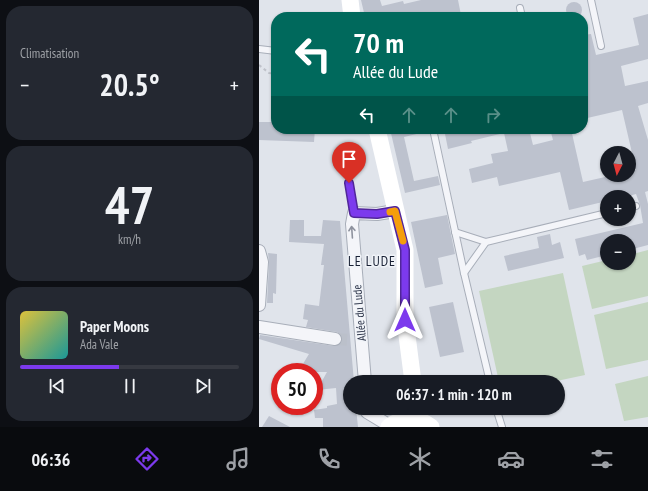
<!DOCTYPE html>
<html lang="fr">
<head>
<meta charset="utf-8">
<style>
  :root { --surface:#171b24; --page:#242831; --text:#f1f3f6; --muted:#9ea1a6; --line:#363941; --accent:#7c3aed }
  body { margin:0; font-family:"PT Sans Narrow",sans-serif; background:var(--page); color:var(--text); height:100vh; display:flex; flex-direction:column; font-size:15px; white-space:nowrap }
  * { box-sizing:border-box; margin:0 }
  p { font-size:13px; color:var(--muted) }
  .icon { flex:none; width:22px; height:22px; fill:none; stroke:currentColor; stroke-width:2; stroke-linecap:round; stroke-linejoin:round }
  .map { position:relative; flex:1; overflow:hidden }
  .details { display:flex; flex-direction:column; gap:6px; padding:6px; background:#0d0f14; width:259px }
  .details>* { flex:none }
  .guide { position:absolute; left:12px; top:12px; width:317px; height:122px; border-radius:16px; box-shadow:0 1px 3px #0004; background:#00695c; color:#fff; overflow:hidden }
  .needle { width:26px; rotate:186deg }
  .controls { position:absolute; left:341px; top:146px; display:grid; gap:8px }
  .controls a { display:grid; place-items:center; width:36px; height:36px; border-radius:50%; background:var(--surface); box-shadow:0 1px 3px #0004; font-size:20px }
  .speed { position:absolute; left:12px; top:363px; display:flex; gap:8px; font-size:20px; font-weight:700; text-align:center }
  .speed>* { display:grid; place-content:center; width:52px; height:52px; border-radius:50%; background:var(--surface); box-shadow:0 1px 3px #0004; line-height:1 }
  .speed .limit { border:6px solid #d22; background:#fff; color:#111 }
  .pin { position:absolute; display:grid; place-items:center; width:34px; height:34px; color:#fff; margin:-41px -17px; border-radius:50% 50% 50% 0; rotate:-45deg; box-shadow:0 0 4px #0007 }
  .pin .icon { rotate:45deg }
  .me { position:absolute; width:44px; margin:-22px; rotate:0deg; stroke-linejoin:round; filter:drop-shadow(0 0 3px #0008) }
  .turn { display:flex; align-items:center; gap:14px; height:84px; padding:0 16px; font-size:18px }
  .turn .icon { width:52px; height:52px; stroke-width:2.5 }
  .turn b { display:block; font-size:28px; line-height:34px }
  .lanes { display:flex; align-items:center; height:38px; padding:0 16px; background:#0003; justify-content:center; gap:20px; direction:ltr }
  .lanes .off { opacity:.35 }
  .big { font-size:30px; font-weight:600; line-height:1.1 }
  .details .card { flex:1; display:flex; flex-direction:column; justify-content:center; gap:6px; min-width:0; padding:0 14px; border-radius:16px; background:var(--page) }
  .details .dial { align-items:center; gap:0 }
  .dial b { font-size:52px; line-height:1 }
  .song { display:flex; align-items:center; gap:12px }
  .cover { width:48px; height:48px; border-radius:6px; background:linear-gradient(135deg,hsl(50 70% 55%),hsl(180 70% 35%)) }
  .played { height:4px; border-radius:2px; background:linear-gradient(90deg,var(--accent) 45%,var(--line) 45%) }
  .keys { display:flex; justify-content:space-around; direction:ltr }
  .heat { display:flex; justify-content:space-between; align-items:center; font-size:22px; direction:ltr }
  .trip { position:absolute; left:84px; top:375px; width:222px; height:40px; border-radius:20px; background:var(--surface); box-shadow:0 1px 3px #0004; font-weight:600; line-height:40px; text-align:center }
  .tabs { display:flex; height:64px; justify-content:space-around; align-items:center; background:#090b0e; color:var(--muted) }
  .tabs .icon { width:28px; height:28px }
  .tabs .selected { color:var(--accent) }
  .tabs b { font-size:18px; color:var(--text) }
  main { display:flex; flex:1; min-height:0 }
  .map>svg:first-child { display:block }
  .green { fill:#c4d6c1 }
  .building { fill:#bdc2ce }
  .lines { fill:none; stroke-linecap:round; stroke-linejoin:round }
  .street-tunnel { stroke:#bbc0ca; stroke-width:12; stroke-dasharray:12 6; stroke-linecap:butt }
  .lane-casing { stroke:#a8aeb9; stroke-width:8 }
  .street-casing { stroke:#a8aeb9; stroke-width:14 }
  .path { stroke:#bfc2ca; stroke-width:2; stroke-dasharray:3 3; stroke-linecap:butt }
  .lane { stroke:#f4f5f9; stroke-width:6 }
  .street { stroke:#f4f5f9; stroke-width:12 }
  .secondary { stroke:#fff; stroke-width:17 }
  .oneway { stroke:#8e929e }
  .route-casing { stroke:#51269a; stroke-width:10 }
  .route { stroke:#7c3aed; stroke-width:7 }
  .slow { stroke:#f59e0b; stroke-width:7 }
  .labels { text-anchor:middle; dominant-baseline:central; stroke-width:3; stroke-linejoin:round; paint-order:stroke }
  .street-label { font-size:12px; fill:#272f44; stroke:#f0f3f8 }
  .quarter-label { font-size:14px; letter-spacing:1px; fill:#192135; stroke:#f0f3f8 }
</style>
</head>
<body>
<main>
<section class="details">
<div class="card"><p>Climatisation</p>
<div class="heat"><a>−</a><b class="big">20.5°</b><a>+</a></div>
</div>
<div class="card dial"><b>47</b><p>km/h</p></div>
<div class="card">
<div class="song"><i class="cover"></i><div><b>Paper Moons</b><p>Ada Vale</p></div></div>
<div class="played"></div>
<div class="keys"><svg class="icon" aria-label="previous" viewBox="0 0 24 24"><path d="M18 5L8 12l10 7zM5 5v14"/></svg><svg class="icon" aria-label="pause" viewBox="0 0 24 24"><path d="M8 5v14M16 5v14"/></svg><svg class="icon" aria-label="next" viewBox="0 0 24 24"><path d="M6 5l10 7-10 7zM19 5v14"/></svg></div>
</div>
</section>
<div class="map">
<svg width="389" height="427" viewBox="0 0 389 427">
  <rect width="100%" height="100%" fill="#e0e4eb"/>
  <g class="green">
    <path d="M389,250V296L333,309L323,266L348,260V263H370V255Z"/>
    <path d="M304,273L326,375L293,382H240L220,291Z"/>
    <path d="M389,302V360L347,369L335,315Z"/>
    <path d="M389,376V417L365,421L356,384Z"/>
  </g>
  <g class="building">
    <path d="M102,0H121L123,6L144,1L145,4L162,0H199L202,15L192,17H106Z"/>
    <circle cx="315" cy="10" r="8"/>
    <path d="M389,14V59L362,66L366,86L389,81V103L379,106L389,140V191L386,192L389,204V245L370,250V241H348V255L328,260L326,254L320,256L316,239L384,223L381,205L377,194L366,197H348V201L310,210L301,172L240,186L238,177L213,183L210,169L234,163L232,154L249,151L245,133L212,141L213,143L189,149L185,129H210L211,133L226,129H270L274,145L294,140L291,129H312L324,182L355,175H370V171L377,170L363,110L324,119V35L332,34L337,55L380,45L374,18Z"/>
    <path d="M0,122H17V129H56L55,142L0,140Z"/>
    <path d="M131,129H166V132L145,137L155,181L179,176L181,185L146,193Z"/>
    <path d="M188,215L196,254L179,258L184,284L166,288L152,222Z"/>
    <path d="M31,220H45V236H62L64,220L81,221L95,382H91V408H97L99,427H64V418H56L55,410L68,408V406L78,404L77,388L58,390L68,372H39L50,354L0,339L1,335L75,346L82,344L83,341V336L78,332L47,327L49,320L44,319L46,304L60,306L65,265H62L65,244L30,242Z"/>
    <path d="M291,234L293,245L301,242L305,258L249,271L245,256L280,248L278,237Z"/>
    <path d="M9,253L18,254L17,294L14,293V303H8L10,263Z"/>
    <path d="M194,302L205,352L181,357L170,307Z"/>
    <path d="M10,416L31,427H3Z"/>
  </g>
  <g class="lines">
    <path class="street-tunnel" d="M76,339L93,340"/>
    <defs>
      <g id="lane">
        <path d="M332,0L342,46"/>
        <path d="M261,8L263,17"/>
        <path d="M0,49L17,51"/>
        <path d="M174,129L205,273L231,382"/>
        <path d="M90,183L95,213"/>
        <path d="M370,207L377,206"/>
        <path d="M196,232L227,242"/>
        <path d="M205,273L227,242L348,213"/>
        <path d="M237,408L243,427"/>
      </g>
      <g id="street">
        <path d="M0,251L3,262L0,305"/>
        <path d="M0,327L76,339"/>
        <path d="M106,382L93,224L95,213L118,214L136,211"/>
        <path d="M108,408V412L131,426"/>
      </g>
    </defs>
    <use href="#lane" class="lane-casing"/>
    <use href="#street" class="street-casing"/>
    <path class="path" d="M0,65L10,73L17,74"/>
    <use href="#lane" class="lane"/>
    <use href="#street" class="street"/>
    <g class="secondary">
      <path d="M91,0L93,17"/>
      <path d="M118,129L146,250V320L154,382"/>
      <path d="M130,427C143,417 159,417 172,427"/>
    </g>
  </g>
  <defs><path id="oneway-shaft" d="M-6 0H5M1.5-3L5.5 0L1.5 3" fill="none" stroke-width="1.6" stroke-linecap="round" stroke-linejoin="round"/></defs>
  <use class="oneway" href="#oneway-shaft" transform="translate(93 232) rotate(-94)"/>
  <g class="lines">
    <defs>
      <path id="route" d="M90,183L95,213L118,214L136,211L146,250V320"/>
    </defs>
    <use href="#route" class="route-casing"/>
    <use href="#route" class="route"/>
    <path class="slow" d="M131,212L136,211L144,241"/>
  </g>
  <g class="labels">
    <g class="street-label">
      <text transform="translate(100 313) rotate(-95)">Allée du Lude</text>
    </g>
    <g class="quarter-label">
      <text x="113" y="261">LE LUDE</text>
    </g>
  </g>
</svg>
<div class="controls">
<a><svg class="needle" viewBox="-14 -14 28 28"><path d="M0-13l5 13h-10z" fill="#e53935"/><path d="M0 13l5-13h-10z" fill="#9ea1a6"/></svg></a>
<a>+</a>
<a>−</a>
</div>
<div class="speed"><div class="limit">50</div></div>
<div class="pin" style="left:90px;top:183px;background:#d93025"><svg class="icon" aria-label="arrive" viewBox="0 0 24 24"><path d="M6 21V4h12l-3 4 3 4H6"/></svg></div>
<svg class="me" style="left:146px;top:320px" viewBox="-20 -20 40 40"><path d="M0-17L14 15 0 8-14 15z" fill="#7c3aed" stroke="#fff" stroke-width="4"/></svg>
<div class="trip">06:37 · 1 min · 120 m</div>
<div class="guide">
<div class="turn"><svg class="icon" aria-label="left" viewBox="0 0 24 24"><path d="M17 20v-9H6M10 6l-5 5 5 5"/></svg><div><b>70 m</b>Allée du Lude</div></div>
<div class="lanes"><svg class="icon" aria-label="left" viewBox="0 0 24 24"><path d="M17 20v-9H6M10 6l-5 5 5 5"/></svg><svg class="icon off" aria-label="ahead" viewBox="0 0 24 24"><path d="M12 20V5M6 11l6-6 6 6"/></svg><svg class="icon off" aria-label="ahead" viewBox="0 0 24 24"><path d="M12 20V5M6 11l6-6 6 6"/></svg><svg class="icon off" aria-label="right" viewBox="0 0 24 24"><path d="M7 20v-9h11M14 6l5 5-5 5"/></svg></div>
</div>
</div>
</main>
<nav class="tabs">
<b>06:36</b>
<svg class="icon selected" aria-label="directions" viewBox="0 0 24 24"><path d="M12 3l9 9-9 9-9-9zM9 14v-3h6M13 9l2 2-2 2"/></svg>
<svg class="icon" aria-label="music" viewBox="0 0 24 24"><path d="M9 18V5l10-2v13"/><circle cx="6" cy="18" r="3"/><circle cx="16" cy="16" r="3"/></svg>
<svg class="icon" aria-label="phone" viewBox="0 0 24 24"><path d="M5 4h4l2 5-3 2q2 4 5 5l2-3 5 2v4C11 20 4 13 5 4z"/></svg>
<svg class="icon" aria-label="climate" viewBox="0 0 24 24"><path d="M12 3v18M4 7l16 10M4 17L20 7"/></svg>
<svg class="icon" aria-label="car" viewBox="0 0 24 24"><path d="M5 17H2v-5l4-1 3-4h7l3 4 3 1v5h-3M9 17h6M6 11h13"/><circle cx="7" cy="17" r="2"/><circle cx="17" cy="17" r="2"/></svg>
<svg class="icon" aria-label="filters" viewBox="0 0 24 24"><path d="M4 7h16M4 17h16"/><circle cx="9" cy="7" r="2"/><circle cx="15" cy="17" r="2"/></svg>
</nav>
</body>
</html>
